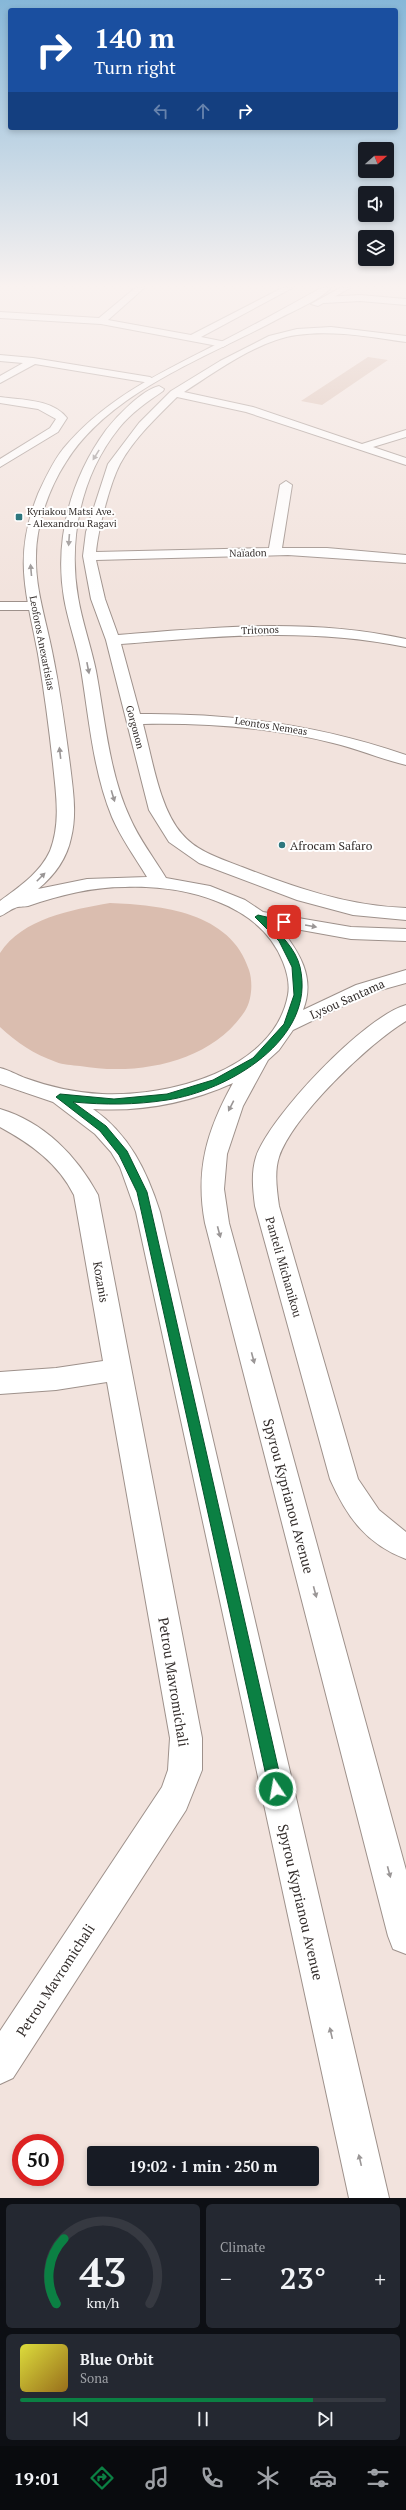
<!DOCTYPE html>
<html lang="en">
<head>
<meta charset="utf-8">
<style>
  :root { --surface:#171b24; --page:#242831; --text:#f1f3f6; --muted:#9ea1a6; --line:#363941; --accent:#0b8043 }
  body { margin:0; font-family:"PT Serif",serif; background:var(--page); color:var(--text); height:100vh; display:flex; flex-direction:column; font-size:15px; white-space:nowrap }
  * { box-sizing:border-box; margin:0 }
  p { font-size:13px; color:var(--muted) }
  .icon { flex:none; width:22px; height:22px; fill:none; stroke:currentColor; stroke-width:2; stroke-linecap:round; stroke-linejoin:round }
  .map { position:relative; height:2198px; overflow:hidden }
  .details { display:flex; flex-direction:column; gap:6px; padding:6px; background:#0d0f14; flex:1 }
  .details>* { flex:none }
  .banner { position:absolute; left:8px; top:8px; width:390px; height:122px; border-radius:4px; box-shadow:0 2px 6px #0003; background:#1a4fa0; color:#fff; overflow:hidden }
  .needle { width:26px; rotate:69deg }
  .controls { position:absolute; left:358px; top:142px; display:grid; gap:8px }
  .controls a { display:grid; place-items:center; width:36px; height:36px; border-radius:4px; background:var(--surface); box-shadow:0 2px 6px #0003; font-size:20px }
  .speed { position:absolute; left:12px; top:2134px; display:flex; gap:8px; font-size:20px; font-weight:700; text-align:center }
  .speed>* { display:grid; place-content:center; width:52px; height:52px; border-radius:50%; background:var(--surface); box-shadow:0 2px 6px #0003; line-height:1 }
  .speed .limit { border:6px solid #d22; background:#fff; color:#111 }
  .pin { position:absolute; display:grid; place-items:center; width:34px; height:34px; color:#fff; margin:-17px; border-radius:8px; box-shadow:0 2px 6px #0006 }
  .me { position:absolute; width:44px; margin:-22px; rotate:348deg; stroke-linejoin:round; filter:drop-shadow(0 0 3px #0008) }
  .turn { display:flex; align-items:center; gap:14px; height:84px; padding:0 20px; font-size:18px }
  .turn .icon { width:52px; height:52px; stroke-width:2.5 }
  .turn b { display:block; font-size:28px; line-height:34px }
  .lanes { display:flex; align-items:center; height:38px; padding:0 20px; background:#0003; justify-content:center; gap:20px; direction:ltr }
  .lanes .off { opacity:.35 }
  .big { font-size:30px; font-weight:700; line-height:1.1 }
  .details .widget { flex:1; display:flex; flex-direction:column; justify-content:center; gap:6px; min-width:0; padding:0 14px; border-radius:6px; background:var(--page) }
  .details .dial { align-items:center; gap:0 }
  .dial svg { height:104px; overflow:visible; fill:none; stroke:var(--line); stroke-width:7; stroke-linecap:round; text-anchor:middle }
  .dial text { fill:var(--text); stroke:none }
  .song { display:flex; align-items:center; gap:12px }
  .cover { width:48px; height:48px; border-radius:6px; background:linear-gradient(135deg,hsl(60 70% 55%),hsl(40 70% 35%)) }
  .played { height:4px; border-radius:2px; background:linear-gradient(90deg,var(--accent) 80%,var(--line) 80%) }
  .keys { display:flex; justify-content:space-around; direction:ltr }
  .heat { display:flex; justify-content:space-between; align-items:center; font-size:22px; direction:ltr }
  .details .tiles { flex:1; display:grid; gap:6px; grid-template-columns:1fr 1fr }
  .widget:last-child { grid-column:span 2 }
  .trip { position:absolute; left:87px; top:2146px; width:232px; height:40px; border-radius:4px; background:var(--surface); box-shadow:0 2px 6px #0003; font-weight:700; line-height:40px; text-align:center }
  .menu { display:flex; height:64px; justify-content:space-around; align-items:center; background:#090b0e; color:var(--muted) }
  .menu .icon { width:28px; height:28px }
  .menu .active { color:var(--accent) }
  .menu b { font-size:18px; color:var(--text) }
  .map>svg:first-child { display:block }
  .green { fill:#dabdaf }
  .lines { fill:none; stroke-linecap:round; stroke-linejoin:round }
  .minor-casing { stroke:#9e918b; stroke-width:2 }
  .tertiary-casing { stroke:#9e918b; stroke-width:2 }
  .secondary-casing { stroke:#9e918b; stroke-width:2 }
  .minor { fill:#fff; fill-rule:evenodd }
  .tertiary { fill:#fff; fill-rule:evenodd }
  .secondary { fill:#fff; fill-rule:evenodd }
  .oneway { fill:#9a9696 }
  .route { fill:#0b8043; stroke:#07532c }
  .poi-dot { fill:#2e777e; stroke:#fff; stroke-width:1.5 }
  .labels { text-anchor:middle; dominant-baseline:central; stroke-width:4; stroke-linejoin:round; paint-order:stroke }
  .far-poi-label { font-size:10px; fill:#342e2c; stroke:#fff; text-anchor:start }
  .far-street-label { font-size:10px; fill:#342e2c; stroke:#fff }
  .poi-label { font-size:12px; fill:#342e2c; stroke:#fff; text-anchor:start }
  .street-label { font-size:12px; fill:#342e2c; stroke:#fff }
  .near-street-label { font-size:14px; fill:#342e2c; stroke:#fff }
</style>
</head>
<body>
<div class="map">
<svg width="406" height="2198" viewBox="0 0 406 2198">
  <rect width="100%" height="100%" fill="#f2e3dd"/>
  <g class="green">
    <path d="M368,357L388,360L322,405L301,401Z"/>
    <path d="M110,903C161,905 231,912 249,970C253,982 252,1000 245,1011C211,1063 137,1076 80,1066C72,1065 63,1065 56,1062C34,1054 17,1043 0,1027V953C23,918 71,910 110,903Z"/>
  </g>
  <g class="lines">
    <defs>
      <g id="minor">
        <path d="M135,288H144L108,320L191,335L282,288H292L201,337L226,342L228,344L223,347L101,324L0,318V312L99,318Z"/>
        <path d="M331,327L406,336V342C370,337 333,330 297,335C259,340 217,371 184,392L253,407L362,444L406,430V437L373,447L406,458V465L246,412L177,397C157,417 134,438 120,464C110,483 98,530 96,552L269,548L280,485L286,481L292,485L282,548H327L406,555V563L288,555L96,560L105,599L118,635C217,627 308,618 406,639V647C309,627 219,636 121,644L140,714C232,713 319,725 406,755V765C381,759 358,749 333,743C271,727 207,723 143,724C152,757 159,808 182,834C197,852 222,859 242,867C296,888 348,906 406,908V920L353,915L297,900L199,863L169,842L149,810L106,640L91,599L83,556L86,532L108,464L139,423L171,391L220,361L269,336L297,329Z"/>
        <path d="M0,355L33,358L150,377L155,380L150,383L35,364L0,383V376L23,363L0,361Z"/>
        <path d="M0,397C21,400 53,399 67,418L58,432L0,467V459L50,428L56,419L38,409L0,403Z"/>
        <path d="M0,602H34L41,606L34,610H0Z"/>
        <path d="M406,1005V1021C369,1043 293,1116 279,1157C274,1172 277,1191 279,1206L358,1479L379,1510L406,1532V1559C366,1544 347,1517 330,1479L255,1206C253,1190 251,1173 256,1157C270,1116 364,1017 406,1005Z"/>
        <path d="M0,1109C44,1122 77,1156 98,1195L202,1738V1770L186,1810L13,2078L0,2084V2031L162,1787L168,1770L170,1738L107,1382L56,1390L0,1394V1372L56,1368L103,1361L74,1195C58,1163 31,1144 0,1127Z"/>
      </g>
      <path id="tertiary" d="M360,295L406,299V305L360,301L324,303L320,300L324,297Z"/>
      <g id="secondary">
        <path d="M321,288H331C318,301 295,310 278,319C208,357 110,391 66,462C49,488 36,525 36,556C35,588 46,620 52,651C60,689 65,727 70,765C73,790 77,814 71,838C67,858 54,876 38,889L87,879L147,877C135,857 121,838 112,817C93,771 89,718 81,669C77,645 68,622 64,598C54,539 71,478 106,430C117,416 142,390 159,386L164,389L163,391C147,402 131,413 119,428C81,475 68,539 78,597C82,622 91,646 96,671C105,719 109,773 130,818C139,839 154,858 166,878L210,886L245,900L263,912L351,927L406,929V941L351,939L279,926C299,952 316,977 303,1010L356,985L406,970V983L370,993L293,1030L279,1050L268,1060L243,1106L227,1154L224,1189L229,1223L406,1870V1954L393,1949L388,1936L205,1223C195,1170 207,1130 233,1083C189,1103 141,1112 93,1109C129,1134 147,1171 160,1212L389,2198H349L136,1212L120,1167L111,1152L95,1134L53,1102L0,1084V1068C9,1070 17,1075 25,1078C50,1087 76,1093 102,1094C167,1097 274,1071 288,995C290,984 287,972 283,962C260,902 182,885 125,887C91,887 60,895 28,906C24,907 18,906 15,908C9,910 6,914 0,916V901C19,887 40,873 50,851C61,823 56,793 53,764C49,727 44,690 38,654C26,591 13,557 38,494C45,479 52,463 63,449C105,398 162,372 219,343C254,325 287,307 321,288Z"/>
        <path d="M340,288H350L318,306L311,304Z"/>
      </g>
    </defs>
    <use href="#minor" class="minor-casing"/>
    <use href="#tertiary" class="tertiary-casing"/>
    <use href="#secondary" class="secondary-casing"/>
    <use href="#minor" class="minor"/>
    <use href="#tertiary" class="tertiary"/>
    <use href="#secondary" class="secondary"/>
  </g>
  <defs><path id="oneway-solid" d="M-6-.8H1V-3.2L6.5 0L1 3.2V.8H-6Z"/></defs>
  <g class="oneway">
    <use href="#oneway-solid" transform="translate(96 455) rotate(122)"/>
    <use href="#oneway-solid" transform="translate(69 540) rotate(94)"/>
    <use href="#oneway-solid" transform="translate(31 570) rotate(-95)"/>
    <use href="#oneway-solid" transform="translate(88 668) rotate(79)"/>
    <use href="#oneway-solid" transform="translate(60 753) rotate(-97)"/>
    <use href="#oneway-solid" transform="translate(113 796) rotate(73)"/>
    <use href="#oneway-solid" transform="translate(41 877) rotate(-45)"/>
    <use href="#oneway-solid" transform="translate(311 926) rotate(10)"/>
    <use href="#oneway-solid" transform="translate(231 1106) rotate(117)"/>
    <use href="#oneway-solid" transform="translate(219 1232) rotate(75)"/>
    <use href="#oneway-solid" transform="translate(253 1358) rotate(75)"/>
    <use href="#oneway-solid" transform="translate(315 1592) rotate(75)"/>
    <use href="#oneway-solid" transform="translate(389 1872) rotate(75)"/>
    <use href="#oneway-solid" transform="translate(331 2033) rotate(-103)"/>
    <use href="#oneway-solid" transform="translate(360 2160) rotate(-103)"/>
  </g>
  <linearGradient id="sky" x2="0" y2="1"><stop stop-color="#86b7d8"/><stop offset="0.48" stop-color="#f9f2f0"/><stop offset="1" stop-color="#f9f2f0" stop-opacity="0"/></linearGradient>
  <rect width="406" height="596" fill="url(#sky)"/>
  <path class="route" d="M258,915L288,922L284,924L267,921C280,934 296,949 300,967C317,1040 227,1091 167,1100C135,1105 105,1105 73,1102L106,1126L127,1151L147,1192L283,1789L281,1794L276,1796L271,1794L269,1789L137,1192L119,1155L100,1131L56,1097L60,1094L114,1099L167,1094L213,1080L253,1058L284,1024L294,995L292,967L279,941L255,917Z"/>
  <g class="poi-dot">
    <rect x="15" y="513" width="8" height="8" rx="2"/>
    <circle cx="282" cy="845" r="4"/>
  </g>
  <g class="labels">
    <g class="far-poi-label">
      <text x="27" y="511">Kyriakou Matsi Ave.<tspan x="27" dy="12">- Alexandrou Ragavi</tspan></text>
    </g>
    <g class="far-street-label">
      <text transform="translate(248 553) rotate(-1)">Naïadon</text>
      <text transform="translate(260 630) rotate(-2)">Tritonos</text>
      <text transform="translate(42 643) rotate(79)">Leoforos Anexartisias</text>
      <text transform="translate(271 726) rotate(9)">Leontos Nemeas</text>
      <text transform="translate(135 727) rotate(75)">Gorgonon</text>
    </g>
    <g class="poi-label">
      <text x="290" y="845">Afrocam Safaro</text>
    </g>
    <g class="street-label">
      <text transform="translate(347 999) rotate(-24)">Lysou Santama</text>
      <text transform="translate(284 1267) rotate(74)">Panteli Michanikou</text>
      <text transform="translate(101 1282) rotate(80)">Kozanis</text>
    </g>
    <g class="near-street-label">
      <text transform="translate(289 1496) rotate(75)">Spyrou Kyprianou Avenue</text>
      <text transform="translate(174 1682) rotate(81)">Petrou Mavromichali</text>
      <text transform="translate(301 1902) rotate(77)">Spyrou Kyprianou Avenue</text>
      <text transform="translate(55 1980) rotate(-57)">Petrou Mavromichali</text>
    </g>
  </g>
</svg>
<div class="controls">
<a><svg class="needle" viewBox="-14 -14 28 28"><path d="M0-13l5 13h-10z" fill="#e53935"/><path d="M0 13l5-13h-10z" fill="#9ea1a6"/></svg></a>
<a><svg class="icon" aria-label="sound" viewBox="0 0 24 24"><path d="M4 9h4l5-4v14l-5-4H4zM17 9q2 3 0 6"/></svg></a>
<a><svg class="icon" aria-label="layers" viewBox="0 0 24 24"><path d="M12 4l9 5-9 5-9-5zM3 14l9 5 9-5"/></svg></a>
</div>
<div class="speed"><div class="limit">50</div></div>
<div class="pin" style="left:284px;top:922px;background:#d93025"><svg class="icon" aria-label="arrive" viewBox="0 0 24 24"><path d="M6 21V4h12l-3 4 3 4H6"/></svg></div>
<svg class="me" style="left:276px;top:1789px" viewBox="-20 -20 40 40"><circle r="17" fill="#0b8043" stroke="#fff" stroke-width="3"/><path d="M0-11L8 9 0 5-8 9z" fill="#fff"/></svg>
<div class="trip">19:02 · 1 min · 250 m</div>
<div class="banner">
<div class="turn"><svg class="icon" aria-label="right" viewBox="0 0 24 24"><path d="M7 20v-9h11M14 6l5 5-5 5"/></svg><div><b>140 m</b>Turn right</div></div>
<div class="lanes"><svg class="icon off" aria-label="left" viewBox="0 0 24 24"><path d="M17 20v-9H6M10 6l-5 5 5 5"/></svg><svg class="icon off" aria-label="ahead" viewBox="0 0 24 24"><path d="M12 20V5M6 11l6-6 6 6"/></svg><svg class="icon" aria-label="right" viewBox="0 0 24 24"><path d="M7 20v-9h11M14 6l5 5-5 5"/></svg></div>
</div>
</div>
<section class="details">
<div class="tiles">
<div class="widget dial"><svg viewBox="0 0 100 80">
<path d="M14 69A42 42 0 1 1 86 69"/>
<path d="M14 69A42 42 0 0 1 20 19" stroke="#0b8043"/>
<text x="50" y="56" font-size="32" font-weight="700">43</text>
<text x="50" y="72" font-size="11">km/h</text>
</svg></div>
<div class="widget"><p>Climate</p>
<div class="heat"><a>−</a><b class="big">23°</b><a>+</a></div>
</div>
<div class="widget">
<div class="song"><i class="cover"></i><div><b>Blue Orbit</b><p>Sona</p></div></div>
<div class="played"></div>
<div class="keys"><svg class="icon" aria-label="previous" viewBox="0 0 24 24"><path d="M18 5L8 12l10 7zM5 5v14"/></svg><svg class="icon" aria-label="pause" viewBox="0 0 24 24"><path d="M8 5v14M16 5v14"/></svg><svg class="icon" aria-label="next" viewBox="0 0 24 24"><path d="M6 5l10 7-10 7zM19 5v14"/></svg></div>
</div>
</div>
</section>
<nav class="menu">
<b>19:01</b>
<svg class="icon active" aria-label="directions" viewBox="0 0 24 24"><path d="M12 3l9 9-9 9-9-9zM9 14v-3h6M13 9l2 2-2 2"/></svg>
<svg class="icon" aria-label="music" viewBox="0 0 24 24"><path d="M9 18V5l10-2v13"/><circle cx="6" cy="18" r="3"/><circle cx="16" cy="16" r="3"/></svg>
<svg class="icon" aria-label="phone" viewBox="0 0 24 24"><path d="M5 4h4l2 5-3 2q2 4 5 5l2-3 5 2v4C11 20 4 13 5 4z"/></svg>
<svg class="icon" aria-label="climate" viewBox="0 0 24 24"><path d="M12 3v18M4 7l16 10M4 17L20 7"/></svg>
<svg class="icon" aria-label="car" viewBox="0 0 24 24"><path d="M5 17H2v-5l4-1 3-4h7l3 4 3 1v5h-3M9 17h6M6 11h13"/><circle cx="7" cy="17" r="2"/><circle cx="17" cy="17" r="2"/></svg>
<svg class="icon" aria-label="filters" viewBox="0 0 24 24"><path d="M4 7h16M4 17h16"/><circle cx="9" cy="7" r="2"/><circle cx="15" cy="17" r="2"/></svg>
</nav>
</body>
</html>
